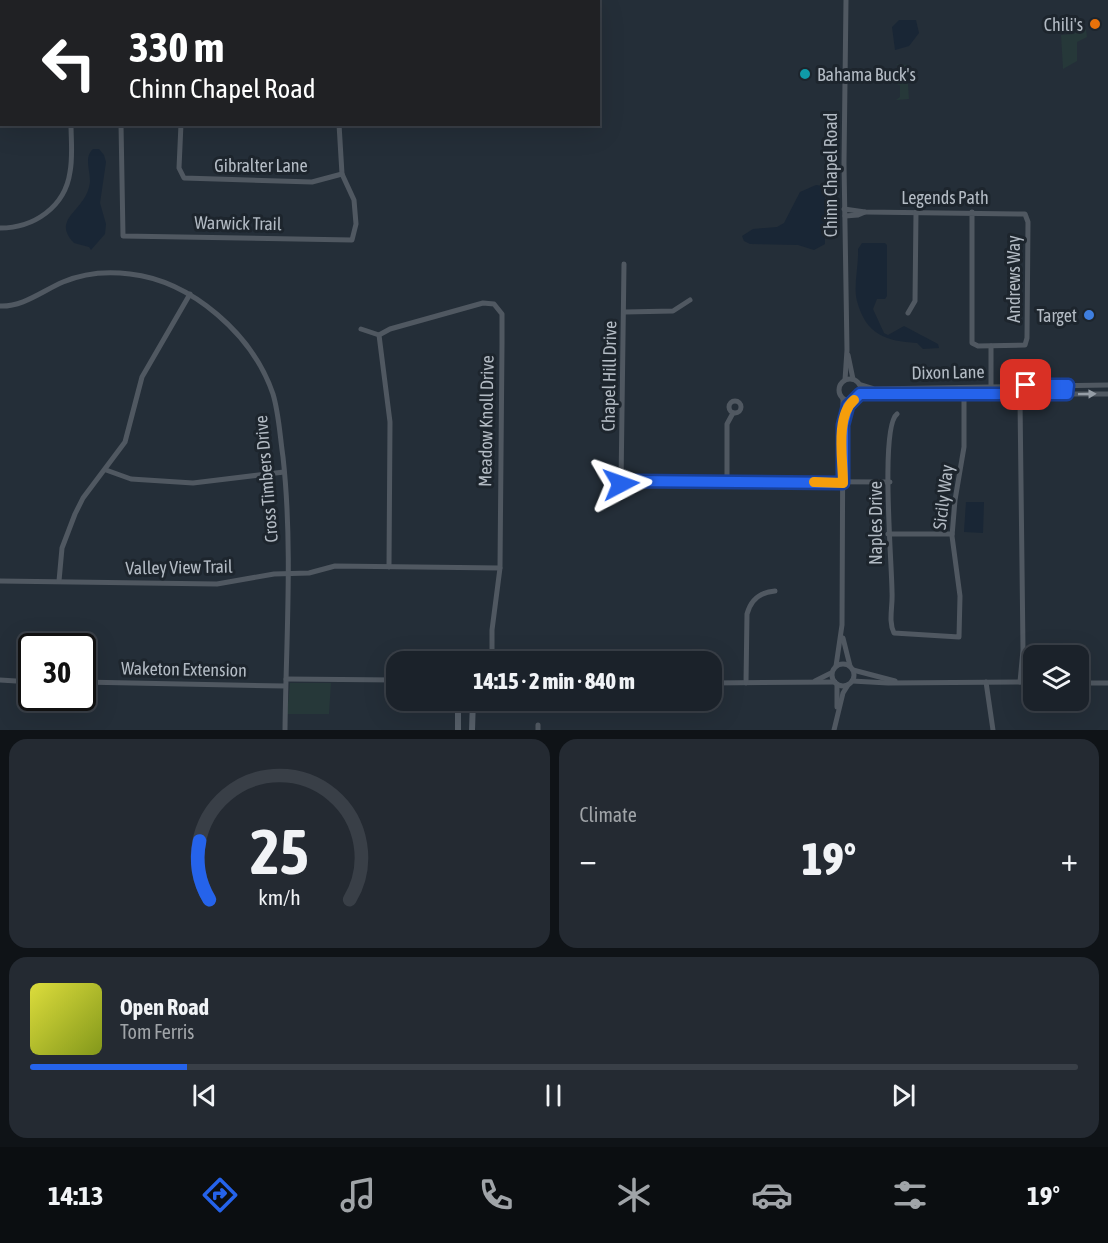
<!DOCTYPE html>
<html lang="en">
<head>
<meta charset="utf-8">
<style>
  :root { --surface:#1b222a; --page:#242a32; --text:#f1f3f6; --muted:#a0a4a8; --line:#393f47; --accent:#2563eb }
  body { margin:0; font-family:"Asap Condensed",sans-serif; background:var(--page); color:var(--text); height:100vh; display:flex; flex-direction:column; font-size:22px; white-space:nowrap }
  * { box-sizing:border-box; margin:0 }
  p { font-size:20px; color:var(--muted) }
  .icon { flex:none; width:33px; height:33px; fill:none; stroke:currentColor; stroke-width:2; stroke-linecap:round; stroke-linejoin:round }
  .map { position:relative; height:730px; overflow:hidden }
  .sheet { display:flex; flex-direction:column; gap:9px; padding:9px; background:#0f1317; flex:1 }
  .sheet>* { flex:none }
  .banner { position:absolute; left:0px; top:0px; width:600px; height:126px; box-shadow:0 6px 24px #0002,0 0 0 2px var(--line); background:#202124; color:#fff; overflow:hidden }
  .controls { position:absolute; left:1023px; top:645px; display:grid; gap:12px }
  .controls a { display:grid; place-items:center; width:66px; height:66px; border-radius:12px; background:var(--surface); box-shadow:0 6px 24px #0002,0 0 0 2px var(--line); font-size:30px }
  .speed { position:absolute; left:18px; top:633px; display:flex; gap:12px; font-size:30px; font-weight:700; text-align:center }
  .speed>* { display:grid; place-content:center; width:78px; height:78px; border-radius:50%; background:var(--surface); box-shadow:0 6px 24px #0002,0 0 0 2px var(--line); line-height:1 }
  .speed .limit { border:3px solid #111; border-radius:9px; background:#fff; color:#111 }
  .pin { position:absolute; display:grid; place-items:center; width:51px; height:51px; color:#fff; margin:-26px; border-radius:12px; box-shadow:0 3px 9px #0006 }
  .me { position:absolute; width:66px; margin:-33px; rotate:86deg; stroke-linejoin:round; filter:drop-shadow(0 0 4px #0008) }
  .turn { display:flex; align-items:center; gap:21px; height:126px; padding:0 30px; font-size:27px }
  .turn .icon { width:78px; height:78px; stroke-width:2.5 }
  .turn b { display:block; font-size:42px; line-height:51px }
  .big { font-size:45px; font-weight:800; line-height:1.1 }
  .sheet .tile { flex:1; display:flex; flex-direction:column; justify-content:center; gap:9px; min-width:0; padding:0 21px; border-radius:18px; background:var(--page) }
  .sheet .dial { align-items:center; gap:0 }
  .dial svg { height:156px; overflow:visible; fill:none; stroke:var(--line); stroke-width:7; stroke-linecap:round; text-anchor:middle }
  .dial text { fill:var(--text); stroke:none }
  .song { display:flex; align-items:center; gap:18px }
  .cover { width:72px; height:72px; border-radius:9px; background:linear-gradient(135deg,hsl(60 70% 55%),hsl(70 70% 35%)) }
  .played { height:6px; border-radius:3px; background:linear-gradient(90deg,var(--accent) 15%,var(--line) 15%) }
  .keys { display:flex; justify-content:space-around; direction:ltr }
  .heat { display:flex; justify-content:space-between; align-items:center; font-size:33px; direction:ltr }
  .sheet .tiles { flex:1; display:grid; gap:9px; grid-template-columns:1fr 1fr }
  .tile:last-child { grid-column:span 2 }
  .trip { position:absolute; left:386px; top:651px; width:336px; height:60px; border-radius:18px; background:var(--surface); box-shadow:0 6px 24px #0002,0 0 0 2px var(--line); font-weight:800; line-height:60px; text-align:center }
  .tabs { display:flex; height:96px; justify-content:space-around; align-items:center; background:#0b0e11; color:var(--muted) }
  .tabs .icon { width:42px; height:42px }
  .tabs .current { color:var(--accent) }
  .tabs b { font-size:27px; color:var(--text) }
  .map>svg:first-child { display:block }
  .green { fill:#263839 }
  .water { fill:#192635 }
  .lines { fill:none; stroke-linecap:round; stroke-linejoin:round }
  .minor { stroke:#505861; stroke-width:5 }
  .major { stroke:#565f69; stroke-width:6 }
  .oneway { fill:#959da6 }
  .route-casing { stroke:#184099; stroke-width:15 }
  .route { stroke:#2563eb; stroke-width:10 }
  .slow { stroke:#f59e0b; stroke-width:10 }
  .food-dot { fill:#e8710a; stroke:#1d252d; stroke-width:2 }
  .culture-dot { fill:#0f9aa8; stroke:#1d252d; stroke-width:2 }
  .shop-dot { fill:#3f7fe0; stroke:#1d252d; stroke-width:2 }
  .labels { text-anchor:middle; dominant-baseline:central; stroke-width:6; stroke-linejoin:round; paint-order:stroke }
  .poi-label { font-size:18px; fill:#b3bbc4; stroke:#1d252d; text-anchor:end }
  .street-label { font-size:18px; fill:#b3bbc4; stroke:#1d252d }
</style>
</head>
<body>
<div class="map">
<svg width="1108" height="730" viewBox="0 0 1108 730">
  <rect width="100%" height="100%" fill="#242e38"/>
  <g class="green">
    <path d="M1079,29H1086L1087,37L1077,42V61L1063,69L1061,35L1074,34Z"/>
    <path d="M896,64L908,65L911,68L907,69L909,99L896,100L900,97V85L896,84V78H900V66Z"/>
    <path d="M290,683H331L329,714H287Z"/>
  </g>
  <g class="water">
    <path d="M899,20H916L919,33L909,46L895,50L892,27Z"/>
    <path d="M93,149H99L104,155L106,162L100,203L106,224L105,234L91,250L89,247L74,243C50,217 88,211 90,181C90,169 84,157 93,149Z"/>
    <path d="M816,185L824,186L825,192V244L814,250L798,245L750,244L744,241L742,236L753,229L777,227L784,223L800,192Z"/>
    <path d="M862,243H885L887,245V296L885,299H877L873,309L884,333L888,335L904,326L938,344L939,348L923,349L917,343C886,341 866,335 857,301C853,286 859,265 858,249Z"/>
    <path d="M966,502H984L983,533L964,532Z"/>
  </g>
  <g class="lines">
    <g class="minor">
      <path d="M107,0V2"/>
      <path d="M117,0V2"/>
      <path d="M204,2L205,0"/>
      <path d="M340,2V0"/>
      <path d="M0,81H2"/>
      <path d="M121,124L123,236L352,240L356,224L354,200L342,174L339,124"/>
      <path d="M181,124L179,168L184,178L312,182L342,174"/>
      <path d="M844,209L865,212L1025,214L1028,222L1027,338L1025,345L978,346L972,343V212"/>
      <path d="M845,216L858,215L865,212"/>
      <path d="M0,228C34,228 65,207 70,172C73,156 71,140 71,124"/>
      <path d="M624,264L621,484L631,481L890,482"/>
      <path d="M0,306C23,307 42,291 63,282C84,273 107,271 130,274C192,281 253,335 273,394C279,414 280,437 283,457C293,547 286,640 285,730"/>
      <path d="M625,312L673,311L690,300"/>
      <path d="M908,313L915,301L916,212"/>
      <path d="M361,329L379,335"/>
      <path d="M848,355L853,379"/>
      <circle cx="850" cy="390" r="11"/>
      <path d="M845,380L847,350L844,163L846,0"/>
      <path d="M861,385L874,389L1108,385"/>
      <path d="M991,386V346"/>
      <path d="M860,394H1108"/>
      <path d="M1020,400L1023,650L1020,682"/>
      <circle cx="735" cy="407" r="6"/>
      <path d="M897,414C880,427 892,565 892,592C893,606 888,621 894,633L959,637L960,596L952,536L955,500L964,447V395"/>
      <path d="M845,418L853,401"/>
      <path d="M106,470L131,479L193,483L284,472"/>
      <path d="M727,481V424L733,413"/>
      <path d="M888,534H952"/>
      <path d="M389,567L390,422L379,335L390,329L483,303L494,304L502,314V344L500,568L492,630V662"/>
      <path d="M0,581L217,584L274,574L309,573L335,566L500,568"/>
      <path d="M59,581L62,548L75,514L83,498L125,442L142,377L190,294"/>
      <path d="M843,638L850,666"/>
      <circle cx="843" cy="675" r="11"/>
      <path d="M836,666L842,625L843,399"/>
      <path d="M853,670L895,681"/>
      <path d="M286,679L396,680"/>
      <path d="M0,680L32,682"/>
      <path d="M815,681L831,673"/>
      <path d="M852,681L888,683L1034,682"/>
      <path d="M82,682L285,686"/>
      <path d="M986,682L993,730"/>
      <path d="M711,683L835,682"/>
      <path d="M746,683L747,614C751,599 760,592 775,591"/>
      <path d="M1078,683H1108"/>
      <path d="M837,707V684"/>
      <path d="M538,725V730"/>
      <path d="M834,730L843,693L848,685"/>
    </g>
    <g class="major">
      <path d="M458,730V700"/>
      <path d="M472,730L473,700"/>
    </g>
  </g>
  <defs><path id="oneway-solid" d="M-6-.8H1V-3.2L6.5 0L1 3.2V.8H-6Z" transform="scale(1.5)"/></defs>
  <use class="oneway" href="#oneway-solid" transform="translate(1087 394) rotate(-1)"/>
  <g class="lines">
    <defs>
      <path id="route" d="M621,484L631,481L843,483V425L848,406L860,394H1067L1068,385H1026"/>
    </defs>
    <use href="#route" class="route-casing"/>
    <use href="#route" class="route"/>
    <path class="slow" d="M814,482L843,483C843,460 835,416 854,400"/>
  </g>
  <circle class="food-dot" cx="1095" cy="24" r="6"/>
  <circle class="culture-dot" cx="805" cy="74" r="6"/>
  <circle class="shop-dot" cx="1089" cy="315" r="6"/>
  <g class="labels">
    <g class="poi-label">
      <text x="1083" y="24">Chili's</text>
      <text x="817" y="74" text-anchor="start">Bahama Buck's</text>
      <text x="1077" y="315">Target</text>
    </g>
    <g class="street-label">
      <text x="261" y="165">Gibralter Lane</text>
      <text transform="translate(830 175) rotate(-90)">Chinn Chapel Road</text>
      <text x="945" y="197">Legends Path</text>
      <text transform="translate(238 223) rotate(1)">Warwick Trail</text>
      <text transform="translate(1013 279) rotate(-90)">Andrews Way</text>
      <text transform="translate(948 372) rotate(-1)">Dixon Lane</text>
      <text transform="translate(609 376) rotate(-89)">Chapel Hill Drive</text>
      <text transform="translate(486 421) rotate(-89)">Meadow Knoll Drive</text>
      <text transform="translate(266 479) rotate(-95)">Cross Timbers Drive</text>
      <text transform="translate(943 497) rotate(-83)">Sicily Way</text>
      <text transform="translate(875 523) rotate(-90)">Naples Drive</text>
      <text transform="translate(179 567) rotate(-1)">Valley View Trail</text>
      <text transform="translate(184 669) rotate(1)">Waketon Extension</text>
    </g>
  </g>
</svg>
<div class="controls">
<a><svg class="icon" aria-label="layers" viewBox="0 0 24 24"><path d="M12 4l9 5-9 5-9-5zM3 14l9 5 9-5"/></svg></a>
</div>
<div class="speed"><div class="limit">30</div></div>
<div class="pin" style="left:1026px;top:385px;background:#d93025"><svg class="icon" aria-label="arrive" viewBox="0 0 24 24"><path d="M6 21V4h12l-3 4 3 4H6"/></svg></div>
<svg class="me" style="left:621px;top:484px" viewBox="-20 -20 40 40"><path d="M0-17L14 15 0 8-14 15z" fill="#2563eb" stroke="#fff" stroke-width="4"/></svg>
<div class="trip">14:15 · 2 min · 840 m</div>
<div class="banner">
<div class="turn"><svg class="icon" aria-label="left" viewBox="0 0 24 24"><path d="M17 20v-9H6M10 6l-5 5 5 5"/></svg><div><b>330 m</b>Chinn Chapel Road</div></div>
</div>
</div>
<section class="sheet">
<div class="tiles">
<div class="tile dial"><svg viewBox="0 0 100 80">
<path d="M14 69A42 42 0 1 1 86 69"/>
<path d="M14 69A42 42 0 0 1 9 39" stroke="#2563eb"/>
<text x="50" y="56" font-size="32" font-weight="700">25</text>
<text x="50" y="72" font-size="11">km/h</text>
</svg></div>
<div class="tile"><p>Climate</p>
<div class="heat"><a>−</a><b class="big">19°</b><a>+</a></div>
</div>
<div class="tile">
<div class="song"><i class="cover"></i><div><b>Open Road</b><p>Tom Ferris</p></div></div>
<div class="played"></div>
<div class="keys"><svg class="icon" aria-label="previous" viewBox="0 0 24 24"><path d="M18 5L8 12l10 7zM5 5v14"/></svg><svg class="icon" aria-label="pause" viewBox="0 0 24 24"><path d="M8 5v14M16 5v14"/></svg><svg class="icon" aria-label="next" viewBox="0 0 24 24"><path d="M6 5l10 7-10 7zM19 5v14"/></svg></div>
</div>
</div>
</section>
<nav class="tabs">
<b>14:13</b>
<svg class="icon current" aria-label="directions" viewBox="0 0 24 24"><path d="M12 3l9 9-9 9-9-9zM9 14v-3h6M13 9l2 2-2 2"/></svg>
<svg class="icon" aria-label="music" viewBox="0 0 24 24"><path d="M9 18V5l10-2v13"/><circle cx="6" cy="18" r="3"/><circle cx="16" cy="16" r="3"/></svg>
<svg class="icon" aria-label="phone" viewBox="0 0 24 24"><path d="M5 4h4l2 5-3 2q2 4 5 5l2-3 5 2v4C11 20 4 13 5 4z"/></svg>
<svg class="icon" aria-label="climate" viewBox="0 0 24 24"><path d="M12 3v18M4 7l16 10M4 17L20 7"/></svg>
<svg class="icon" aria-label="car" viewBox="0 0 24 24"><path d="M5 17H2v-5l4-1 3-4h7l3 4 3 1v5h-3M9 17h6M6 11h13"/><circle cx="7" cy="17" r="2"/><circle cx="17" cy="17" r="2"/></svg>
<svg class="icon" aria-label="filters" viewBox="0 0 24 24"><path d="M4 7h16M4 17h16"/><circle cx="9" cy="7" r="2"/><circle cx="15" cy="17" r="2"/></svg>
<b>19°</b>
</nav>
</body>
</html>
